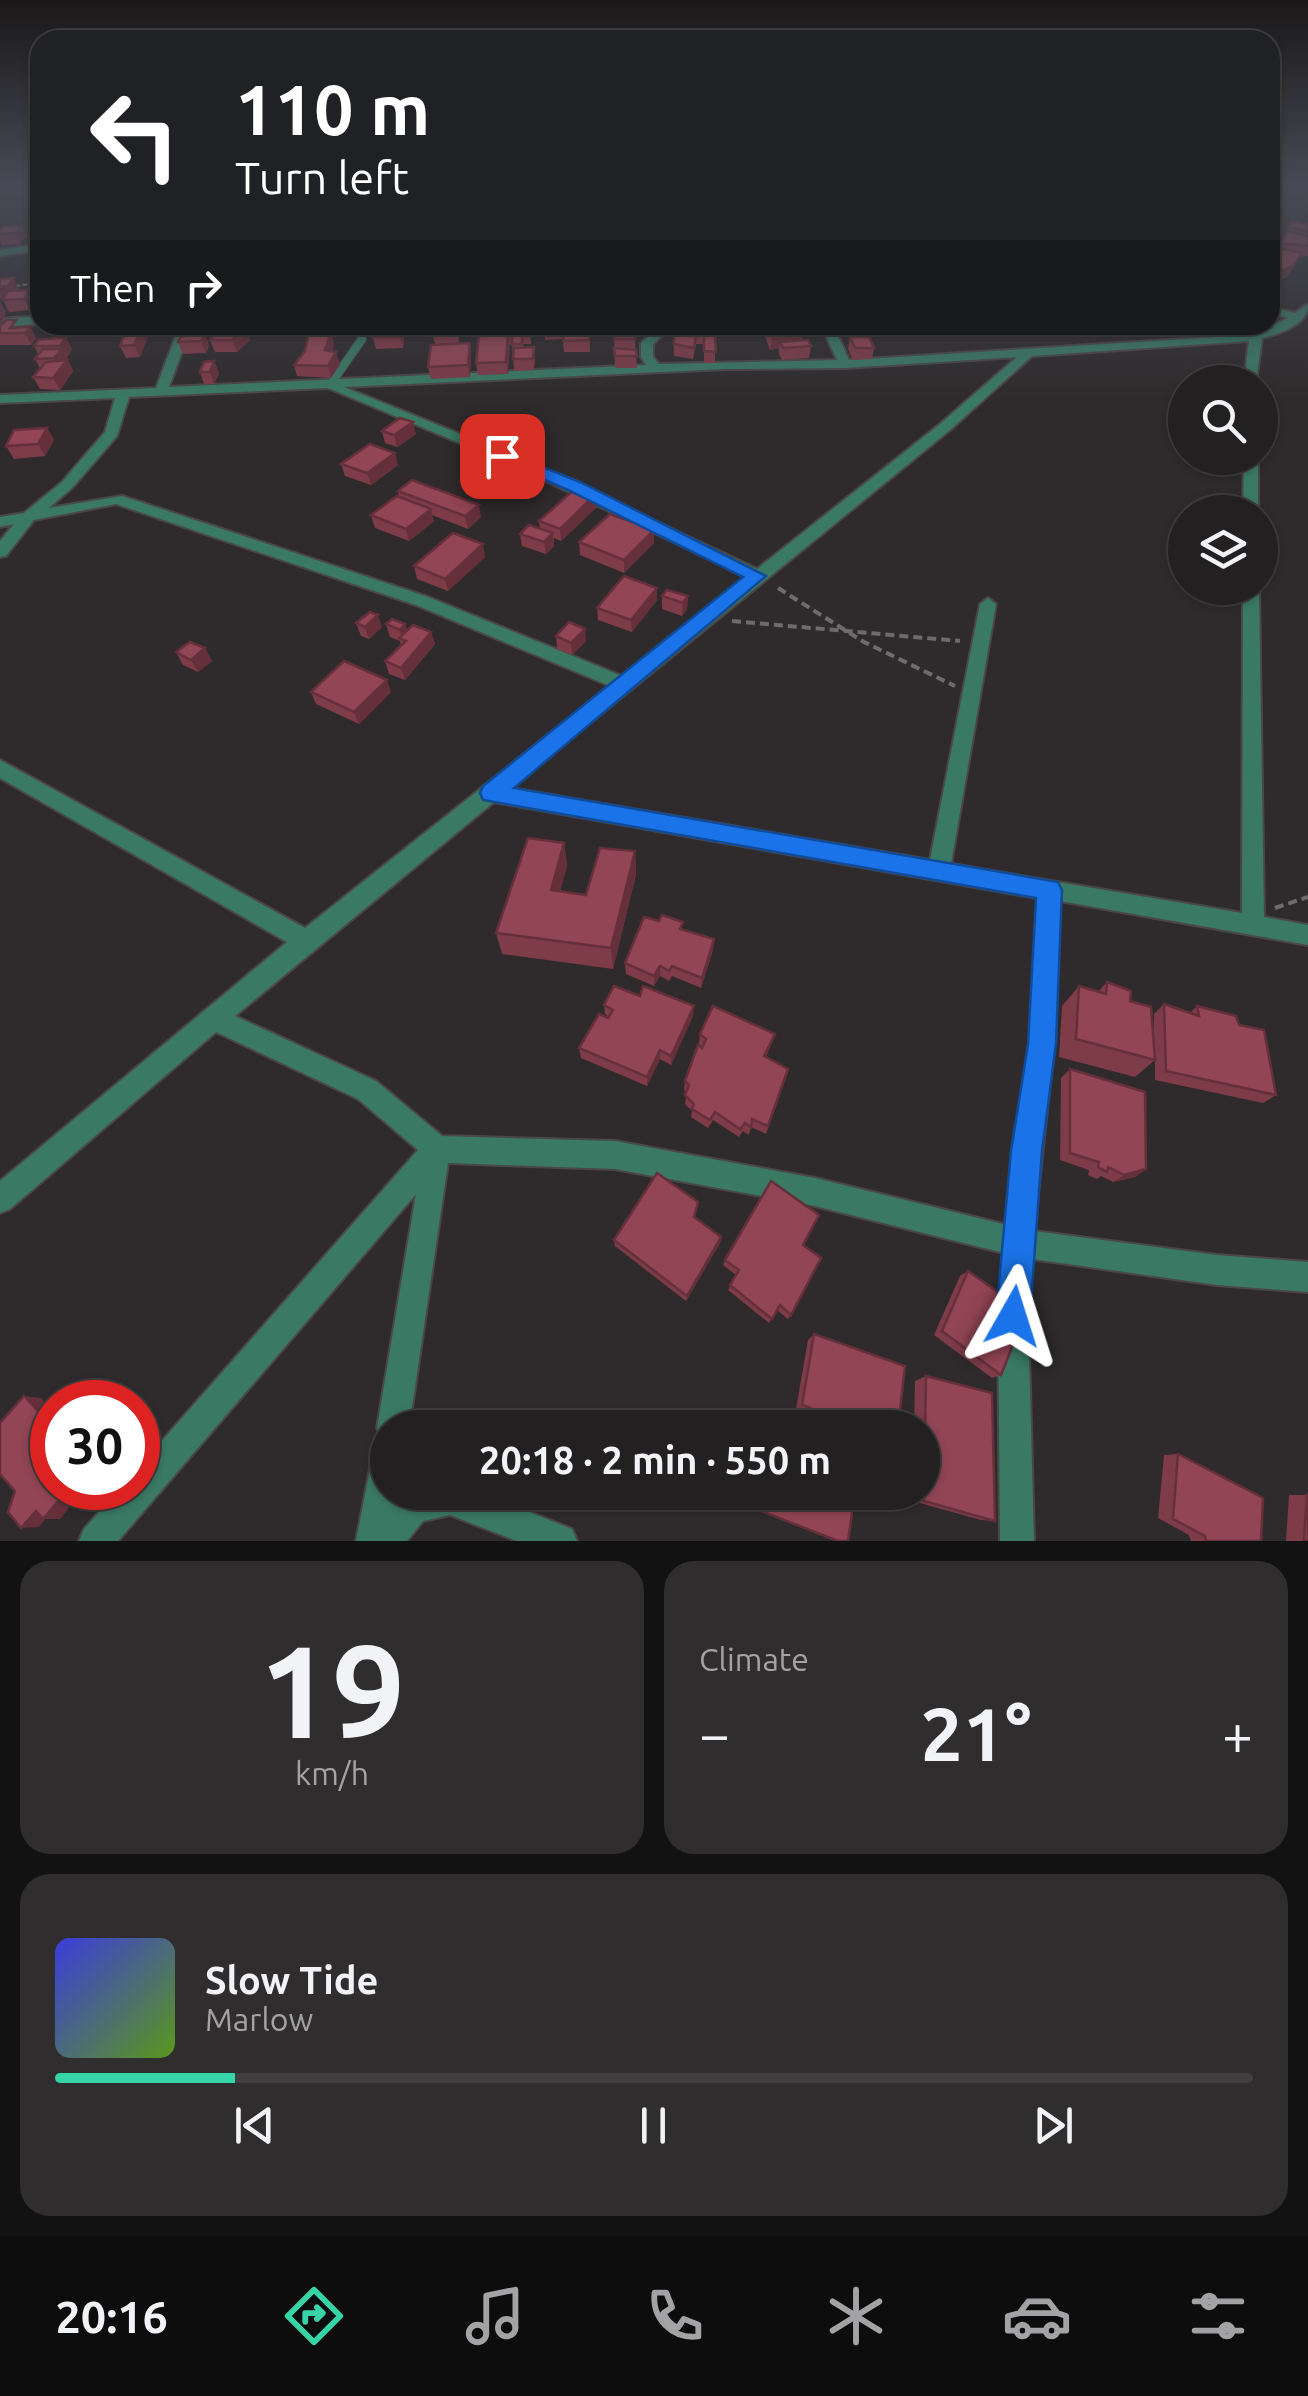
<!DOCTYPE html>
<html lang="en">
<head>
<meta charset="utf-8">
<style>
  :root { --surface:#232021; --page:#2f2d2e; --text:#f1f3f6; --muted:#a3a3a5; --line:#403e3f; --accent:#36d4a7 }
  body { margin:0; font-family:Ubuntu,sans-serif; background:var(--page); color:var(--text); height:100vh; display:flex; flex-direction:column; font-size:38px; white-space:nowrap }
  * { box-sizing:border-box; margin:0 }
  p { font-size:32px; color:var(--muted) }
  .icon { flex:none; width:55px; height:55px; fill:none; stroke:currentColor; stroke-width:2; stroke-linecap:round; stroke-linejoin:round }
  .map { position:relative; height:1541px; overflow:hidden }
  .side { display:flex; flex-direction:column; gap:20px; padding:20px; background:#131212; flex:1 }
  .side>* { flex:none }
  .hud { position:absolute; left:30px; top:30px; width:1250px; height:305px; border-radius:30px; box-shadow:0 2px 8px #0004,0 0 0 2px var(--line); background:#202124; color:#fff; overflow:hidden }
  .controls { position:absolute; left:1168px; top:365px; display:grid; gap:20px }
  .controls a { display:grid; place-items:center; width:110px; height:110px; border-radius:50%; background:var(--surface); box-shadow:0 2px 8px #0004,0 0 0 2px var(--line); font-size:50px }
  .speed { position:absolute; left:30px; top:1380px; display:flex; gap:20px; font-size:50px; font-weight:700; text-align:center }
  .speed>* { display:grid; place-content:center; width:130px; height:130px; border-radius:50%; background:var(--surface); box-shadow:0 2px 8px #0004,0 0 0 2px var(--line); line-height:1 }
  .speed .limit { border:15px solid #d22; background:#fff; color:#111 }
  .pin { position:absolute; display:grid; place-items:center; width:85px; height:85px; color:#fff; margin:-42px; border-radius:20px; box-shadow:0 5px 15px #0006 }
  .me { position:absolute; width:110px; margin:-55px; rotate:6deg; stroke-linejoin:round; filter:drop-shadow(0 0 8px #0008) }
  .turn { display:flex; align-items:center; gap:35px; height:210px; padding:0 40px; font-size:45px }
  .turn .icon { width:130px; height:130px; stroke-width:2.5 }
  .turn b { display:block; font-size:70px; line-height:85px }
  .then { display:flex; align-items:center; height:95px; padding:0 40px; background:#0003; gap:20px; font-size:38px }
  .big { font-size:75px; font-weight:600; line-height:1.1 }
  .side .widget { flex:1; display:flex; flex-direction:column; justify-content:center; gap:15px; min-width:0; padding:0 35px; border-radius:30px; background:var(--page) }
  .side .dial { align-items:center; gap:0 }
  .dial b { font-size:130px; line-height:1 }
  .song { display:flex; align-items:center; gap:30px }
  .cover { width:120px; height:120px; border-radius:15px; background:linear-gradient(135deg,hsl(240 70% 55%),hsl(90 70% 35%)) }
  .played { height:10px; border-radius:5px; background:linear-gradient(90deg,var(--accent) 15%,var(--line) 15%) }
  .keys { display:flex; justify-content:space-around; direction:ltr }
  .heat { display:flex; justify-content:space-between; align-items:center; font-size:55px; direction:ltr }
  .side .tiles { flex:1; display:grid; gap:20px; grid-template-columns:1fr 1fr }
  .widget:last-child { grid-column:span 2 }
  .trip { position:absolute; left:370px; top:1410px; width:570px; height:100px; border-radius:50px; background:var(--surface); box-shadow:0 2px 8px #0004,0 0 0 2px var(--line); font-weight:600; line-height:100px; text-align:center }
  .tab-bar { display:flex; height:160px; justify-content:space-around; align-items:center; background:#0e0d0d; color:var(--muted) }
  .tab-bar .icon { width:70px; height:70px }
  .tab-bar .current { color:var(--accent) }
  .tab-bar b { font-size:45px; color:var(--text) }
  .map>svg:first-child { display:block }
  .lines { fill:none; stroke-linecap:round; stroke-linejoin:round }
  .lane-casing { stroke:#4b4748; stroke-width:10 }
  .street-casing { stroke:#4b4748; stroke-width:4 }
  .path-far1 { stroke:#6e6b6c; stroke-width:2.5; stroke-dasharray:5 2.5; stroke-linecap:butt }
  .path { stroke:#6e6b6c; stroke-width:4; stroke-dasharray:9 5; stroke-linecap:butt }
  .lane { stroke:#3a7963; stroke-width:8 }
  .street { fill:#3a7963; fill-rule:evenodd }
  .wall { fill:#7e3b48 }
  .shaded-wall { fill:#66303b }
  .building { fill:#924554; stroke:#66303b; stroke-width:2.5 }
  .route { fill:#1a73e8; stroke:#114b97; stroke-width:2.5 }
</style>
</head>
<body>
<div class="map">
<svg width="1308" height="1541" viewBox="0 0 1308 1541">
  <rect width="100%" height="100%" fill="#2f2b2c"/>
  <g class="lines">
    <defs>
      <path id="lane" d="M330,385L362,339"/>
      <g id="street">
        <path d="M40,244V250L0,256V250Z"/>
        <path d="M1308,304C1308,325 1281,333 1262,338L1256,382H1244L1249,341L1032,356L950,430L510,788L930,860L980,604L988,598L996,604L951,864L1242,913L1243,588H1259L1264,917L1308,925V945L1060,901L1054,1044L1034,1231L1217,1255L1308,1262V1292L1217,1285L1032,1259L1028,1315L1034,1541H1000L998,1315L1004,1253L815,1206L615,1169L448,1163L409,1428H388V1442L382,1439L377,1428L416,1194L118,1541H79L84,1529L121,1488H138V1468L418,1150L358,1099L216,1032L10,1209L0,1213V1181L287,942L0,778V760L305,928L610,686L416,605L116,504L34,520L6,556L0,557V541L14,524L0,527V517L24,513L62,482L105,432L115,398L0,403V395L156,388L180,325H192L169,387L646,365L641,357V343L660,325H673L653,344V357L659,364L837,360L821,325H833L849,360L1217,337L1262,330L1288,318L1270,313V307L1295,313ZM1017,357L940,424L757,569L527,461L344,387L725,369L845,368ZM328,388L517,467L747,577L622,676L428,597L122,496L49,508L72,488L117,436L129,397ZM494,802L1037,898L1030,1044L1007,1225L815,1178L615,1141L442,1136L376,1081L235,1016Z"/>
        <path d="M40,316V324L0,327V319Z"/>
        <path d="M1244,458H1258V512H1243Z"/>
        <path d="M388,1443V1492H398L397,1499L405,1492H479L572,1529L577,1541H517L450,1515L423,1521L407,1541H356L372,1459L376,1447Z"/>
      </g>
    </defs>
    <use href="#lane" class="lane-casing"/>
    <use href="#street" class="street-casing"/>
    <path class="path-far1" d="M15,286L40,283"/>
    <g class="path">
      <path d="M778,588L864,642L955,686"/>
      <path d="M732,621L960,641"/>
      <path d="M1275,908L1308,897"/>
    </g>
    <use href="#lane" class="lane"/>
    <use href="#street" class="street"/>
  </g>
  <g class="wall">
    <path d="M1308,224V256L1300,257L1287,277L1277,281L1270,279V246L1279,248L1288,227Z"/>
    <path d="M21,226L27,236L20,244L2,245L0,240V230Z"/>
    <path d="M19,289L18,290H29L35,301L30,310L9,312L3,300Z"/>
    <path d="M127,325H147L150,331L140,357L126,358L120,346Z"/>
    <path d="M244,325L250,340L237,352H215L210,340Z"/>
    <path d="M311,325H339V335L331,333L334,344L332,352L340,364L331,378L297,376L294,365L305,351Z"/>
    <path d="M346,325H390L389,331L402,330L404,342L403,348L376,349L373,337L374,334L349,335Z"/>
    <path d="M457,325L459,343L471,355L470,377L431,379L428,367L435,345L433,334Z"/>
    <path d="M507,325H530L531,344H523L524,347L535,359L534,370L514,371L512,344L509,345L508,374L478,375L476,363L506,335Z"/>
    <path d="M544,325H561L562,339L545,340Z"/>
    <path d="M566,325H589L590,352H564L563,341L567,330Z"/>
    <path d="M673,325H706L707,335H714L712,325H732L731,336L715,337V363H704V344H696L693,359L674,356Z"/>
    <path d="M734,325H761L760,336H736Z"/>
    <path d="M767,325H817L816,333H803L802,341L811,346L809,358L782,360L779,354V348L770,350L765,336Z"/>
    <path d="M0,326L30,327L36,338L31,345H0Z"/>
    <path d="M634,330L637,368H615L614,331Z"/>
    <path d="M205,334L209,346L206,353L183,354L178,342Z"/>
    <path d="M850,337L874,348L872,359L853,360L848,349Z"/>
    <path d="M38,340L72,349L67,358L73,371L60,390L40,389L33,377L40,368L35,359L39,355L34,346Z"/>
    <path d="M214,361L219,373L214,384H204L200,372Z"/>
    <path d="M47,428L54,440L45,456L14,459L6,446Z"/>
    <path d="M382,431L416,434L397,447L385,443Z"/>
    <path d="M341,464L398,465L371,485L345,476Z"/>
    <path d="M398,491L481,517L468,529L432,515L434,521L409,541L375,528L371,515L399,497Z"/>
    <path d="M596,494L597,507L561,541L554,538V546L546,554L522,546L520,534L540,529L539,521Z"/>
    <path d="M579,542L654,543L624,573L580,555Z"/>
    <path d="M485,557L448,591L417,579L414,566Z"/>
    <path d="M657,588V600L632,632L598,620L597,608Z"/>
    <path d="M662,596H688L687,609L682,616L662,609Z"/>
    <path d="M356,623L382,627L369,639L361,636Z"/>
    <path d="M386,624H405L407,630L431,632L435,644L405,680L389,674L385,661L401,645L400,641L390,637Z"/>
    <path d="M556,636L586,641L572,655L557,649Z"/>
    <path d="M176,652L212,661L198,672L183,665Z"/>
    <path d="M311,692H391L359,724L316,704Z"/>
    <path d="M564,843L567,866L560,891L586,895L635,851L636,874L613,969L502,954L496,933Z"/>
    <path d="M683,930L714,939L713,950L701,988L672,976L669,981L660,976L654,986L626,974L625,963Z"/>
    <path d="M1107,982L1130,1001L1154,1051V1014L1164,1004L1190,1013L1197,1006L1239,1025L1276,1095L1263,1103L1155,1080V1060L1135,1077L1059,1057L1062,1006L1079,986L1098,992Z"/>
    <path d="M604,1005L693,1016L671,1065L660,1059L647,1086L581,1058L579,1048L609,1017L605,1014Z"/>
    <path d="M700,1034H775L766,1057L788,1069L766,1134L751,1127L749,1135L743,1131L739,1137L713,1120L708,1128L691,1117L692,1111L685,1104L687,1092L684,1090L685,1081L702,1047L699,1044Z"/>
    <path d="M1070,1069L1146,1169L1135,1177L1113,1182L1101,1176L1097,1179L1088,1175L1089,1170L1060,1160L1061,1078Z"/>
    <path d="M695,1218L721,1237L720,1243L686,1301L615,1246L614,1240Z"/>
    <path d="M803,1245L791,1315L788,1319L777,1310L769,1323L728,1290L736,1275L723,1265L725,1260Z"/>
    <path d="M968,1271L1001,1375L992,1378L934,1335L960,1276Z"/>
    <path d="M814,1334L898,1428H848L796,1409L808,1340Z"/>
    <path d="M926,1376L995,1521L981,1520L913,1501V1492H922V1428H914L915,1381Z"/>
    <path d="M1178,1454L1261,1541H1191L1189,1535L1158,1518L1164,1455Z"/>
    <path d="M744,1492H855L848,1541H835L742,1504Z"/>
    <path d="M1289,1495H1307L1308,1541H1286Z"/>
  </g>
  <g class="shaded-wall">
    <path d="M21,226L27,236L20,244L15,233Z"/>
    <path d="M1302,253L1287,277L1277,281L1283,270Z"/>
    <path d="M14,278L19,289L14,297L0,299V287Z"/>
    <path d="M29,290L35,301L30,310L24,299Z"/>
    <path d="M0,301L6,312L2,323H0Z"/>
    <path d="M143,325H147L150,331L140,357L134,345Z"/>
    <path d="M242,325L246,329L250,340L237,352L232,340L241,329Z"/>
    <path d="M322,325H325L327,332L328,327L334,344L329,362L325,350Z"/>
    <path d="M30,327L36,338L31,345L25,333Z"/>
    <path d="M402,330L404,342L403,348L400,337Z"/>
    <path d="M205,334L209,346L206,353L201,341Z"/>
    <path d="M803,334L802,345L780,342L779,348L770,350L772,338Z"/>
    <path d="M508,335L510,347L508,374L506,362Z"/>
    <path d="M66,337L72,349L67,358L73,371L60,390L53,378L60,369L54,358L62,349L60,346Z"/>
    <path d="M470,343L471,355L470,377L468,365Z"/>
    <path d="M336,352L340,364L331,378L328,366Z"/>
    <path d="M214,361L219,373L214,384L210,372Z"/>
    <path d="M413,422L416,434L397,447L394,435Z"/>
    <path d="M47,428L54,440L45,456L38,444Z"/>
    <path d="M395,453L398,465L371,485L367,473Z"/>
    <path d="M596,494L597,507L561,541L560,529Z"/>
    <path d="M479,505L481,517L468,529L465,516Z"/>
    <path d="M431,509L434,521L409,541L406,529Z"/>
    <path d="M654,530V543L624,573V560Z"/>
    <path d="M553,533L554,546L546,554L544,542Z"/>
    <path d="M483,544L485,557L448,591L445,579Z"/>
    <path d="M657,588V600L632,632L631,620Z"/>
    <path d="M688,596L687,609L682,616L683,603Z"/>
    <path d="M378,615L382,627L369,639L365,627Z"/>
    <path d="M405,624L409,637L402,640L400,630Z"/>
    <path d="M585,629L586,641L572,655L571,643Z"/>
    <path d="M431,632L435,644L405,680L401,668Z"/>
    <path d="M205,648L212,661L198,672L191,660Z"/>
    <path d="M387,680L391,692L359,724L354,712Z"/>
    <path d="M564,843L567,866L554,911L551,890Z"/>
    <path d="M635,851L636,874L613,969L611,948Z"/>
    <path d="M714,939L713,950L701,988L702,978Z"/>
    <path d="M660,966V976L654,986V976Z"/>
    <path d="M694,1006L693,1016L671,1065V1056Z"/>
    <path d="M660,1050V1059L647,1086V1077Z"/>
    <path d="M1146,1169L1135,1177L1113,1182L1124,1175Z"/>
    <path d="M721,1237L720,1243L686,1301L687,1296Z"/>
    <path d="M24,1396L41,1398L52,1411V1426Z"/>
    <path d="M69,1488H85L60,1519H45L39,1527L21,1528L36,1511Z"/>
  </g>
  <g class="building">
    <path d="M1293,221L1308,224V232L1288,227Z"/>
    <path d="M4,226H21L15,233L0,234V230Z"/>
    <path d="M1287,231L1308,236V246L1281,243Z"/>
    <path d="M1270,246L1302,253L1293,266L1283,270L1270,267Z"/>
    <path d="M14,278L8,286L0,287V279Z"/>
    <path d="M29,290L24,299L3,300L8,291Z"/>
    <path d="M6,320H16L10,328L30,327L25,333H0V326Z"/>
    <path d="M127,325H143L134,345L120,346Z"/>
    <path d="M217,325H242L241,329H246L232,340H210Z"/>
    <path d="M311,325H322V327H328L326,333H331L325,350L336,352L328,366L294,365L305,351Z"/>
    <path d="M433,325H457V332L433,334Z"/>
    <path d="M507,325H530V332L506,333Z"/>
    <path d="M544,325H561V328L544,329Z"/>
    <path d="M674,325H706L707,333H674Z"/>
    <path d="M767,325H791L792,327H800L803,334L772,338Z"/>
    <path d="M402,330L400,337H373L375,331Z"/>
    <path d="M564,330H590L589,340L563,341Z"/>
    <path d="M634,330L635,339H614V331Z"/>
    <path d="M205,334L201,341L178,342L182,335Z"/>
    <path d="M522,334V344H512V335Z"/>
    <path d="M508,335L506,362L476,363L479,336Z"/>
    <path d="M674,335H696L694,348L674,344Z"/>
    <path d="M704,335H715L716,352L704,351Z"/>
    <path d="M66,337L60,346H34L38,340Z"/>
    <path d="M850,337H869L874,348H855Z"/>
    <path d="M808,340L811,346L783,348L780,342Z"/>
    <path d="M470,343L468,365L428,367L431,345Z"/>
    <path d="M534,347L533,359H513L514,348Z"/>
    <path d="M614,348L636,350L637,356H615Z"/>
    <path d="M43,349H62L54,358L35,359Z"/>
    <path d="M67,360L53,378L33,377L46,362Z"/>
    <path d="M214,361L210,372H200L204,362Z"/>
    <path d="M400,418L413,422L394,435L382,431Z"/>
    <path d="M47,428L38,444L6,446L14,430Z"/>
    <path d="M370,444L395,453L367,473L341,464Z"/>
    <path d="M412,480L479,505L465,516L398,491Z"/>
    <path d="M576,488L596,494L560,529L539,521Z"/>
    <path d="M397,496L431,509L406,529L371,515Z"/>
    <path d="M610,514L654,530L624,560L579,542Z"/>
    <path d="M529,525L553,533L544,542L520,534Z"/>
    <path d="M453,533L483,544L445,579L414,566Z"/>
    <path d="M624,576L657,588L631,620L597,608Z"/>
    <path d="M667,590L688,596L683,603L662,596Z"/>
    <path d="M370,612L378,615L365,627L356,623Z"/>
    <path d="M392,619L405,624L400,630L386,624Z"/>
    <path d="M569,622L585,629L571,643L556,636Z"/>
    <path d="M413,625L431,632L401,668L385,661L406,641L399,638Z"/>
    <path d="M190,642L205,648L191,660L176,652Z"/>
    <path d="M344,661L387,680L354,712L311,692Z"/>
    <path d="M528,838L564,843L551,890L586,895L600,848L635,851L611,948L496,933Z"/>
    <path d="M662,915L683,922L680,929L714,939L702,978L672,966L669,971L660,966L654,976L625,963L644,917L659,921Z"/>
    <path d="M1107,982L1131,991L1130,1001L1151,1007L1155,1060L1076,1039L1079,986L1106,994Z"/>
    <path d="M614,986L640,996L643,986L694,1006L671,1056L660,1050L647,1077L579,1048L599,1014L608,1018L613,1010L604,1005Z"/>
    <path d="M1164,1004L1199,1016L1197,1006L1236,1016L1239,1025L1264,1030L1276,1095L1166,1071Z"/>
    <path d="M713,1006L775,1034L764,1056L788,1069L768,1126L752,1119L751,1127L745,1123L740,1129L715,1112L710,1120L692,1109L694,1104L685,1095L689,1085L685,1081L698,1045L702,1048L706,1039L700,1034Z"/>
    <path d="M1070,1069L1145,1092L1146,1169L1124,1175L1108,1167L1107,1172L1098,1167L1099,1162L1070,1153Z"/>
    <path d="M657,1173L698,1202L694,1217L721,1237L687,1296L614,1240Z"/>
    <path d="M771,1181L819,1215L803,1245L821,1258L791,1315L780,1305L772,1319L730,1285L739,1270L725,1260Z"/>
    <path d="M968,1271L1026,1312L1001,1375L942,1331Z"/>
    <path d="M814,1334L905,1366L898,1428H862L802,1405Z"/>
    <path d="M926,1376L992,1393L995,1521L924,1501Z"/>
    <path d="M24,1396L52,1426V1488H69L43,1519L36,1511L21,1528L8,1512L15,1491L0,1474V1423Z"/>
    <path d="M1178,1454L1263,1498L1261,1541H1206L1205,1536L1173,1519Z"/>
    <path d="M748,1492H855L848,1541H838L746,1505Z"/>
    <path d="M1307,1495L1308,1496V1541H1304Z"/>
  </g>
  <linearGradient id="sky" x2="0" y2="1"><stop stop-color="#1a1818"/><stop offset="0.46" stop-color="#474a56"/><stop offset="1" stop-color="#474a56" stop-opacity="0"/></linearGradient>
  <rect width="1308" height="401" fill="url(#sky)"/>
  <path class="route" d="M502,451L580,482L766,576L514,788L1058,882L1062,890L1056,1044L1042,1151L1030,1316L1025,1328L1013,1333L1001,1328L996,1316L1011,1151L1028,1044L1036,898L483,800L480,793L483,786L743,577L568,490L496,459L494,456Z"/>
</svg>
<div class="controls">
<a><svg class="icon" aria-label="search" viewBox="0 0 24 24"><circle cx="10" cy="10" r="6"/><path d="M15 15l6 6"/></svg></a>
<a><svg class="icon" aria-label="layers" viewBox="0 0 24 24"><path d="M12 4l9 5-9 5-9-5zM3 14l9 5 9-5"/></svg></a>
</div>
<div class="speed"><div class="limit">30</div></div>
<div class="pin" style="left:502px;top:456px;background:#d93025"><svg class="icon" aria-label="arrive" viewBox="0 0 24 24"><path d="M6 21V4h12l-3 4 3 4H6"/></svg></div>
<svg class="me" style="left:1013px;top:1316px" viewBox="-20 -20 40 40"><path d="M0-17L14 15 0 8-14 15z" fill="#1a73e8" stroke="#fff" stroke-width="4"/></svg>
<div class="trip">20:18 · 2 min · 550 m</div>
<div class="hud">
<div class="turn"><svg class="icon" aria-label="left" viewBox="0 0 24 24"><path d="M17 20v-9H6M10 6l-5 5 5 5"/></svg><div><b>110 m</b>Turn left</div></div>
<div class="then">Then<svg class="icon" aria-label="right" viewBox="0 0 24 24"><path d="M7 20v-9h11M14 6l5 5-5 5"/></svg></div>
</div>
</div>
<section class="side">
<div class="tiles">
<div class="widget dial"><b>19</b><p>km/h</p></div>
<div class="widget"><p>Climate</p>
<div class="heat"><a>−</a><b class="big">21°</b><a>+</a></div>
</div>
<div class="widget">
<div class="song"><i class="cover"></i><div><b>Slow Tide</b><p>Marlow</p></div></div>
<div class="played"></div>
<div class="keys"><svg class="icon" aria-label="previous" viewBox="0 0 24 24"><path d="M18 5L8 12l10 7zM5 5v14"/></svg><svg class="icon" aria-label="pause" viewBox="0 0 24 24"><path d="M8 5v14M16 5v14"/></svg><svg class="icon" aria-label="next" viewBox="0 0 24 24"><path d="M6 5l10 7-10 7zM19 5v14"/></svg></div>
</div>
</div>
</section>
<nav class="tab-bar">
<b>20:16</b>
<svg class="icon current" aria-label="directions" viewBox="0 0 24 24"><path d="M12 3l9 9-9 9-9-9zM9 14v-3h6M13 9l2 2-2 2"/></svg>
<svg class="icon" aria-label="music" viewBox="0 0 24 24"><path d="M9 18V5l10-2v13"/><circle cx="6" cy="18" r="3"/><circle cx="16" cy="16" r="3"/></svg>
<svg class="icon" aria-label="phone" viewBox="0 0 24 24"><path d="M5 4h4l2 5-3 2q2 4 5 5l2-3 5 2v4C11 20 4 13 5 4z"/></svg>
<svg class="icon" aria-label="climate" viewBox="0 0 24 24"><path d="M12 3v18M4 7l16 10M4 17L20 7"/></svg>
<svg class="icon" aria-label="car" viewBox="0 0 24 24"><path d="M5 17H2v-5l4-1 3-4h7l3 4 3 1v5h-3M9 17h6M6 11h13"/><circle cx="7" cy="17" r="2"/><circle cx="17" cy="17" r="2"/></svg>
<svg class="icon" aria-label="filters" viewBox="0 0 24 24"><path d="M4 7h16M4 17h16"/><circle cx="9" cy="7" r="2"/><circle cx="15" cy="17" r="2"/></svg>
</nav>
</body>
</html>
